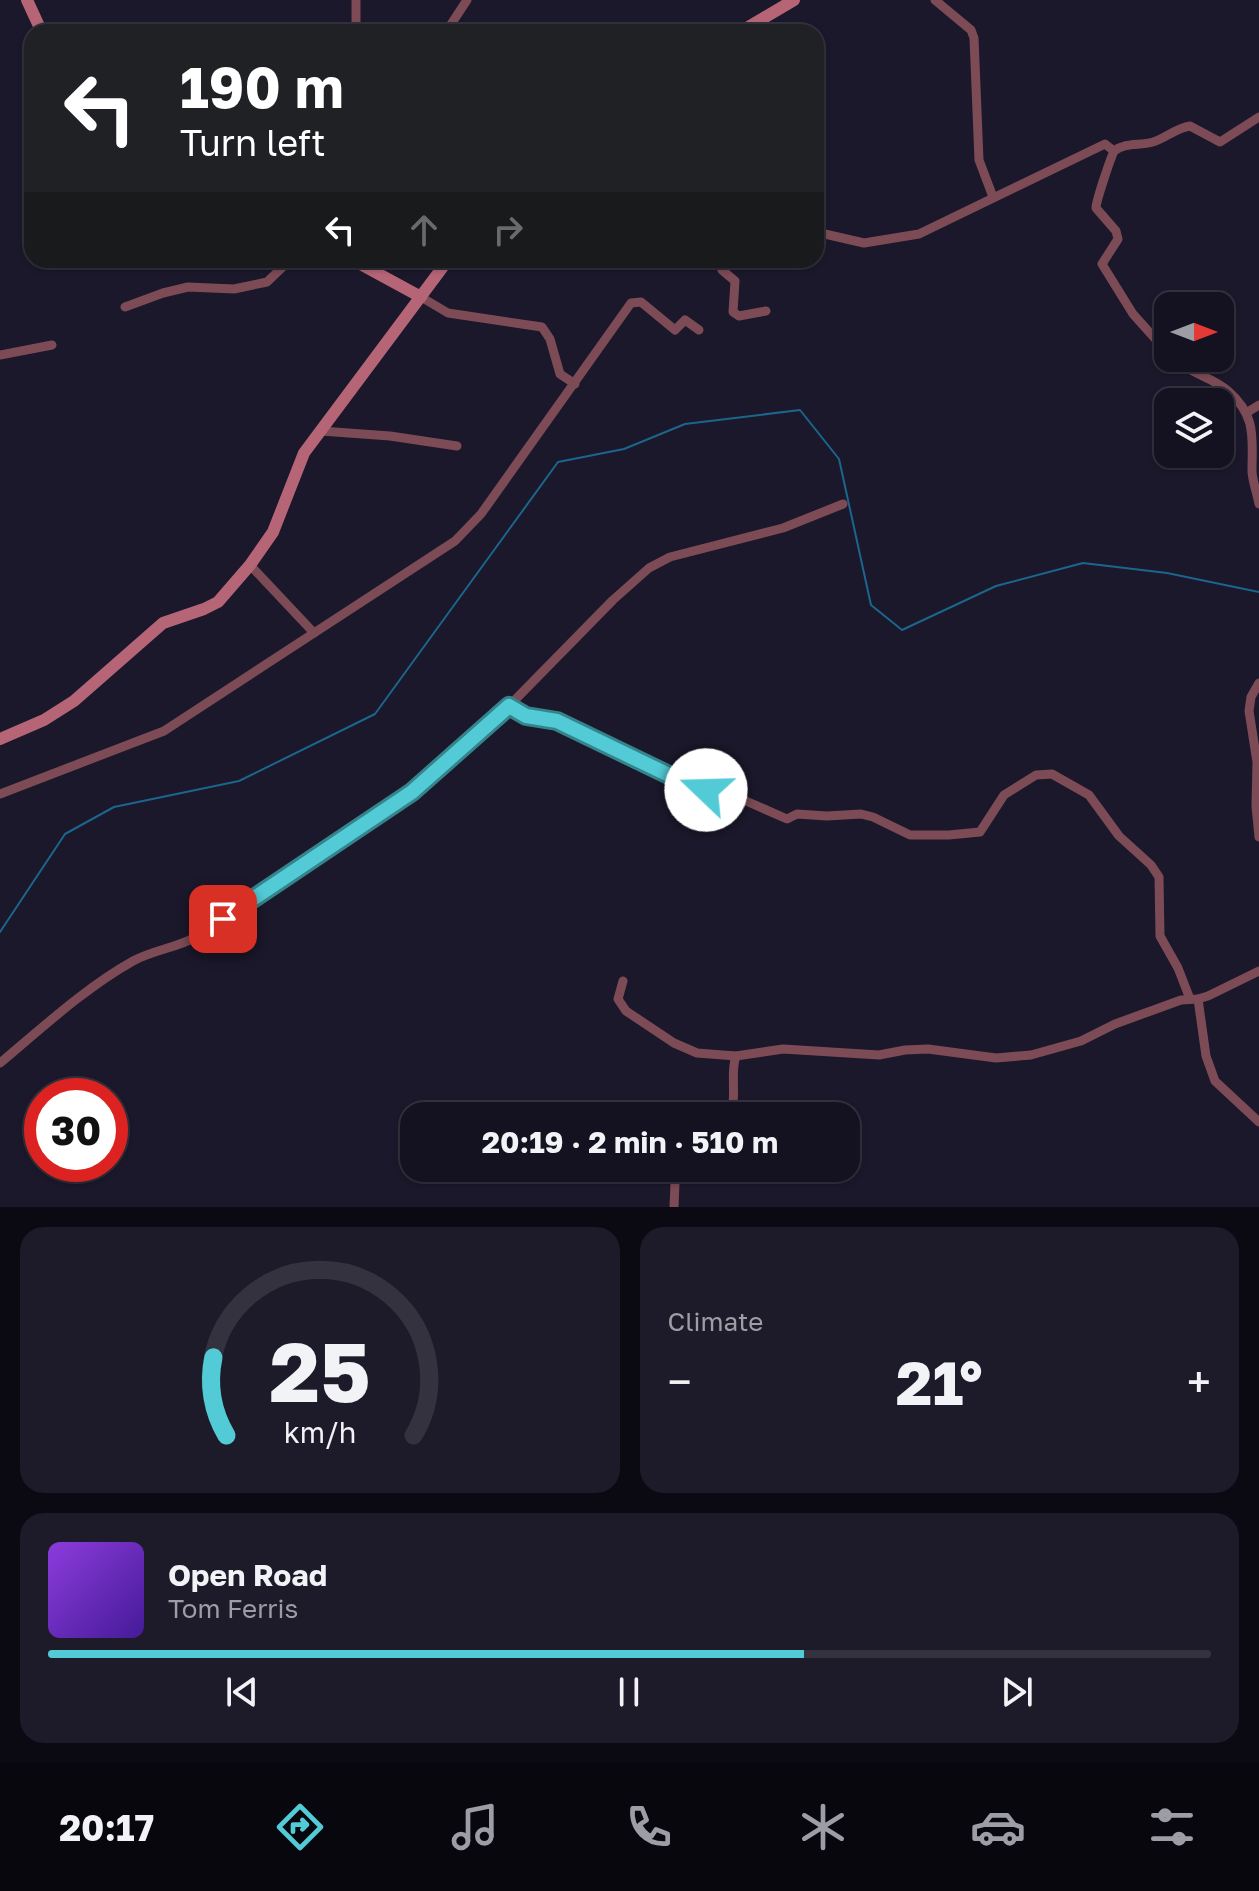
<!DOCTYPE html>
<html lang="en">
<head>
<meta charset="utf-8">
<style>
  :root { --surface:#141220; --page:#1d1b29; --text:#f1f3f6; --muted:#9d9ea5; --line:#33323e; --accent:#52cbd7 }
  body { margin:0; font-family:"Golos Text",sans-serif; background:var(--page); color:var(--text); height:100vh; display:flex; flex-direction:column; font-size:30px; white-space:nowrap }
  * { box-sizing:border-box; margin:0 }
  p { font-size:26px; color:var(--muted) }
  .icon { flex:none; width:44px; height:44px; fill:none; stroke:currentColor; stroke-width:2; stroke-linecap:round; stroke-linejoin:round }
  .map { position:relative; height:1207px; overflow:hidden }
  .details { display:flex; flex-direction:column; gap:20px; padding:20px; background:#0b0a12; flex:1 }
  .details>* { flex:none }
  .guide { position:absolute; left:24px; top:24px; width:800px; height:244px; border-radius:24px; box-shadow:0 2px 6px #0004,0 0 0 2px var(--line); background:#202124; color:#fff; overflow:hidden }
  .needle { width:52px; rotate:90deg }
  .tools { position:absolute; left:1154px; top:292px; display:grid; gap:16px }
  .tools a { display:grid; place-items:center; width:80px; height:80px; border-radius:16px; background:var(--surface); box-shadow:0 2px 6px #0004,0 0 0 2px var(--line); font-size:40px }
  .speed { position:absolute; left:24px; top:1078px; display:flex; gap:16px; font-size:40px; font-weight:700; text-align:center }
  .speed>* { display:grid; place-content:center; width:104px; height:104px; border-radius:50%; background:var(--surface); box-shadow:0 2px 6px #0004,0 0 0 2px var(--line); line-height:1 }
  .speed .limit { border:12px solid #d22; background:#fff; color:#111 }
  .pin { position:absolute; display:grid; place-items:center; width:68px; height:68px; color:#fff; margin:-34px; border-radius:16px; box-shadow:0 4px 12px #0006 }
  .me { position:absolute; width:88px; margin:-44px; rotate:291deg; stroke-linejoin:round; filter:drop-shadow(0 0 6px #0008) }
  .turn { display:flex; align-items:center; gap:28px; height:168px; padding:0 24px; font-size:36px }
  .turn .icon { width:104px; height:104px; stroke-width:2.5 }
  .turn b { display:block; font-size:56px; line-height:68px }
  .lanes { display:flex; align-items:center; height:76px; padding:0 24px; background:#0003; justify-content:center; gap:40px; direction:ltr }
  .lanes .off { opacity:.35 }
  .big { font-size:60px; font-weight:700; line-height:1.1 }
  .details .widget { flex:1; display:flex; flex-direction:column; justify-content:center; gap:12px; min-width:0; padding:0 28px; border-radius:24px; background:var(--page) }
  .details .dial { align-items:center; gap:0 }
  .dial svg { height:208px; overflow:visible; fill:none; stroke:var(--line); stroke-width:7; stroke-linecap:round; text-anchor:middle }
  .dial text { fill:var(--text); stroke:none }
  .song { display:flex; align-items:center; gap:24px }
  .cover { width:96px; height:96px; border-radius:12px; background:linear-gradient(135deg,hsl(270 70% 55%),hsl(260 70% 35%)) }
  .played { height:8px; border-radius:4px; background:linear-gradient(90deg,var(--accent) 65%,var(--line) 65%) }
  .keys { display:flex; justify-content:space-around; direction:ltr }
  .heat { display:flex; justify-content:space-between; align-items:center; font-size:44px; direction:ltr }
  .details .tiles { flex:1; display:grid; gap:20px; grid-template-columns:1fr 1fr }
  .widget:last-child { grid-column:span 2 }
  .trip { position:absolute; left:400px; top:1102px; width:460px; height:80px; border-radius:24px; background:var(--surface); box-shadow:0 2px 6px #0004,0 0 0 2px var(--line); font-weight:700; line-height:80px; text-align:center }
  .tabs { display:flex; height:128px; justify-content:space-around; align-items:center; background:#08070d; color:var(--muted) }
  .tabs .icon { width:56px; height:56px }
  .tabs .on { color:var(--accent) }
  .tabs b { font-size:36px; color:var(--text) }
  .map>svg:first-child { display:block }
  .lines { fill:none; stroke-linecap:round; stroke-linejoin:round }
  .stream { stroke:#1c658c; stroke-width:2 }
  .street { stroke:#7d4b55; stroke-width:9 }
  .secondary { stroke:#b56576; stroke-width:12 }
  .route-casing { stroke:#35848c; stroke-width:20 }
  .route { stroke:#52cbd7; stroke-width:14 }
</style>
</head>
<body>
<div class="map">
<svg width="1259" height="1207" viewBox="0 0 1259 1207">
  <rect width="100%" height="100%" fill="#1a182a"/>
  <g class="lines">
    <path class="stream" d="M0,932L65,834L114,807L239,781L375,714L558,462L624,449L685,424L800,410L839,459L871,605L902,630L996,586L1083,563L1167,573L1259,592"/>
    <g class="street">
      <path d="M356,0V32"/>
      <path d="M935,0L971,30L974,38L979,160L993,197"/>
      <path d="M446,32L467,0"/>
      <path d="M1114,151C1127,142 1138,146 1153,142C1166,138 1176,128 1190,126L1220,142L1259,117"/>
      <path d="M816,232L864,243L919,234L1105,144L1114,151C1110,160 1096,201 1096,208L1116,231L1118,239L1102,264L1133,314L1168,353"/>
      <path d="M727,260L722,270L735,281L733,312L739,316L766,311"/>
      <path d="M421,297L448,313L542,327L550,339L560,374L575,384"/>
      <path d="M125,307L163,293L188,287L234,289L267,282L290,260"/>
      <path d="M0,355L52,345"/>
      <path d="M1173,358C1189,373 1212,377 1228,391C1257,416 1252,438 1252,472C1253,483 1257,493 1259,504"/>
      <path d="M1246,413L1259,405"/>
      <path d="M321,431L390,436L457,446"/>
      <path d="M250,565L314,633"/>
      <path d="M1259,683L1251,697L1249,711L1257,762L1256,806L1259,837"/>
      <path d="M509,706L526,716L557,721L685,782L746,801L787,819L797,814L827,816L861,814L873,817L910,835H949L980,832L1004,795L1036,775L1052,774L1089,795L1119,836L1151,865L1159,877L1160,936L1178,968L1190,999"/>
      <path d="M0,794L164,731L455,541L481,514L631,303L641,302L675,330L685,320L699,330"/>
      <path d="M623,981L618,999L626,1011L674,1043L697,1053L736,1056L783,1049L879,1055L905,1050L928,1049L996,1058L1031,1055L1081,1041L1115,1024L1181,1000L1198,999L1208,996L1259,971"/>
      <path d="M1198,999L1206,1056L1215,1081L1259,1122"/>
      <path d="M0,1063C42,1028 85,988 133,961C153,950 176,948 196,937L427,780L509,706L613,600L649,568L670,557L783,528L843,504"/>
      <path d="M731,1112H742L756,1107L770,1116"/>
      <path d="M728,1116C739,1101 729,1074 736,1056"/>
      <path d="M674,1207L675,1183L684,1168"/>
    </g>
    <g class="secondary">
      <path d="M27,0L39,26L46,32"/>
      <path d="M740,32L794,0"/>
      <path d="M353,260L421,297"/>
      <path d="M0,739L44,720L74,701L163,623L204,609L218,602L250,565L273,532L304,453L448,260"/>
    </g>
  </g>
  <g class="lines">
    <defs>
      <path id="route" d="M223,919L412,792L509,706L526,716L557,721L673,777L706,790"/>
    </defs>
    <use href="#route" class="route-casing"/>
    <use href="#route" class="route"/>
  </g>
</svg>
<div class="tools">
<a><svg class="needle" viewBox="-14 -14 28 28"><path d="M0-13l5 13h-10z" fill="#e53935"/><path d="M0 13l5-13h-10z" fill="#9d9ea5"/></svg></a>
<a><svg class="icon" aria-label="layers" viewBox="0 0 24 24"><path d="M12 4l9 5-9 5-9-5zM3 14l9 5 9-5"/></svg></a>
</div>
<div class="speed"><div class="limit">30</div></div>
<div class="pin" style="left:223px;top:919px;background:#d93025"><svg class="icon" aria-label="arrive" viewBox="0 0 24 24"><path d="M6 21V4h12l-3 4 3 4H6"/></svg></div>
<svg class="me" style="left:706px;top:790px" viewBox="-20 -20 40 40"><circle r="19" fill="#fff"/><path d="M0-13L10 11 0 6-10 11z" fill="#52cbd7"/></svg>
<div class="trip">20:19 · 2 min · 510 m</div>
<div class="guide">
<div class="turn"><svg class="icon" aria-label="left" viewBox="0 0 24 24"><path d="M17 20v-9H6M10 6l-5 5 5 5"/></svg><div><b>190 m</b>Turn left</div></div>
<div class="lanes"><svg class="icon" aria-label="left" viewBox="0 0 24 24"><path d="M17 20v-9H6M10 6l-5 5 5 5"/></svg><svg class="icon off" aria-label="ahead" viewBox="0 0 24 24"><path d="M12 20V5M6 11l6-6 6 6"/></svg><svg class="icon off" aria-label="right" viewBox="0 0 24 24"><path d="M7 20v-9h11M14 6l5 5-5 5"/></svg></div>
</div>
</div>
<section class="details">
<div class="tiles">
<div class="widget dial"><svg viewBox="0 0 100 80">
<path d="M14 69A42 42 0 1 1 86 69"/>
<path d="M14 69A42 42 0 0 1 9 39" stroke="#52cbd7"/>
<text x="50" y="56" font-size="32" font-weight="700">25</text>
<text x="50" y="72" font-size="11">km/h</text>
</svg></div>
<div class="widget"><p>Climate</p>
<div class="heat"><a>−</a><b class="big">21°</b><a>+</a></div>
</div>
<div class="widget">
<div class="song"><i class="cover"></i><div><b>Open Road</b><p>Tom Ferris</p></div></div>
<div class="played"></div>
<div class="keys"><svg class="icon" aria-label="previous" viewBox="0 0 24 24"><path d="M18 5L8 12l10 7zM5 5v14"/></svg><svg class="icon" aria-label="pause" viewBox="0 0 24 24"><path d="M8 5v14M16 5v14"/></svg><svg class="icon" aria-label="next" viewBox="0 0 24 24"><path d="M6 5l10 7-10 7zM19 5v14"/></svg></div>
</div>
</div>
</section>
<nav class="tabs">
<b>20:17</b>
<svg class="icon on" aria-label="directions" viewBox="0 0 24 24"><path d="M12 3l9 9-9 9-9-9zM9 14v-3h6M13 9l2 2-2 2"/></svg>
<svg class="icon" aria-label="music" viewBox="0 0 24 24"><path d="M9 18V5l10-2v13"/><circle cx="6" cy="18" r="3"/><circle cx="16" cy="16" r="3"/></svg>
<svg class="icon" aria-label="phone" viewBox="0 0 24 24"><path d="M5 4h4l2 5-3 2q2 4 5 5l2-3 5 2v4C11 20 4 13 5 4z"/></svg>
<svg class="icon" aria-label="climate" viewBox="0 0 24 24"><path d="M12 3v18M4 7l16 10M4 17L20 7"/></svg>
<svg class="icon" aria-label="car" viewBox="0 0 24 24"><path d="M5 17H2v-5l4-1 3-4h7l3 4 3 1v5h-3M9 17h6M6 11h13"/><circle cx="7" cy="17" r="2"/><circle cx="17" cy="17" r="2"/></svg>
<svg class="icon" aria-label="filters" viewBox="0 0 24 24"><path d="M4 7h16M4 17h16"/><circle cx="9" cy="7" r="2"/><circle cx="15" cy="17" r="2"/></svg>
</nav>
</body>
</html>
